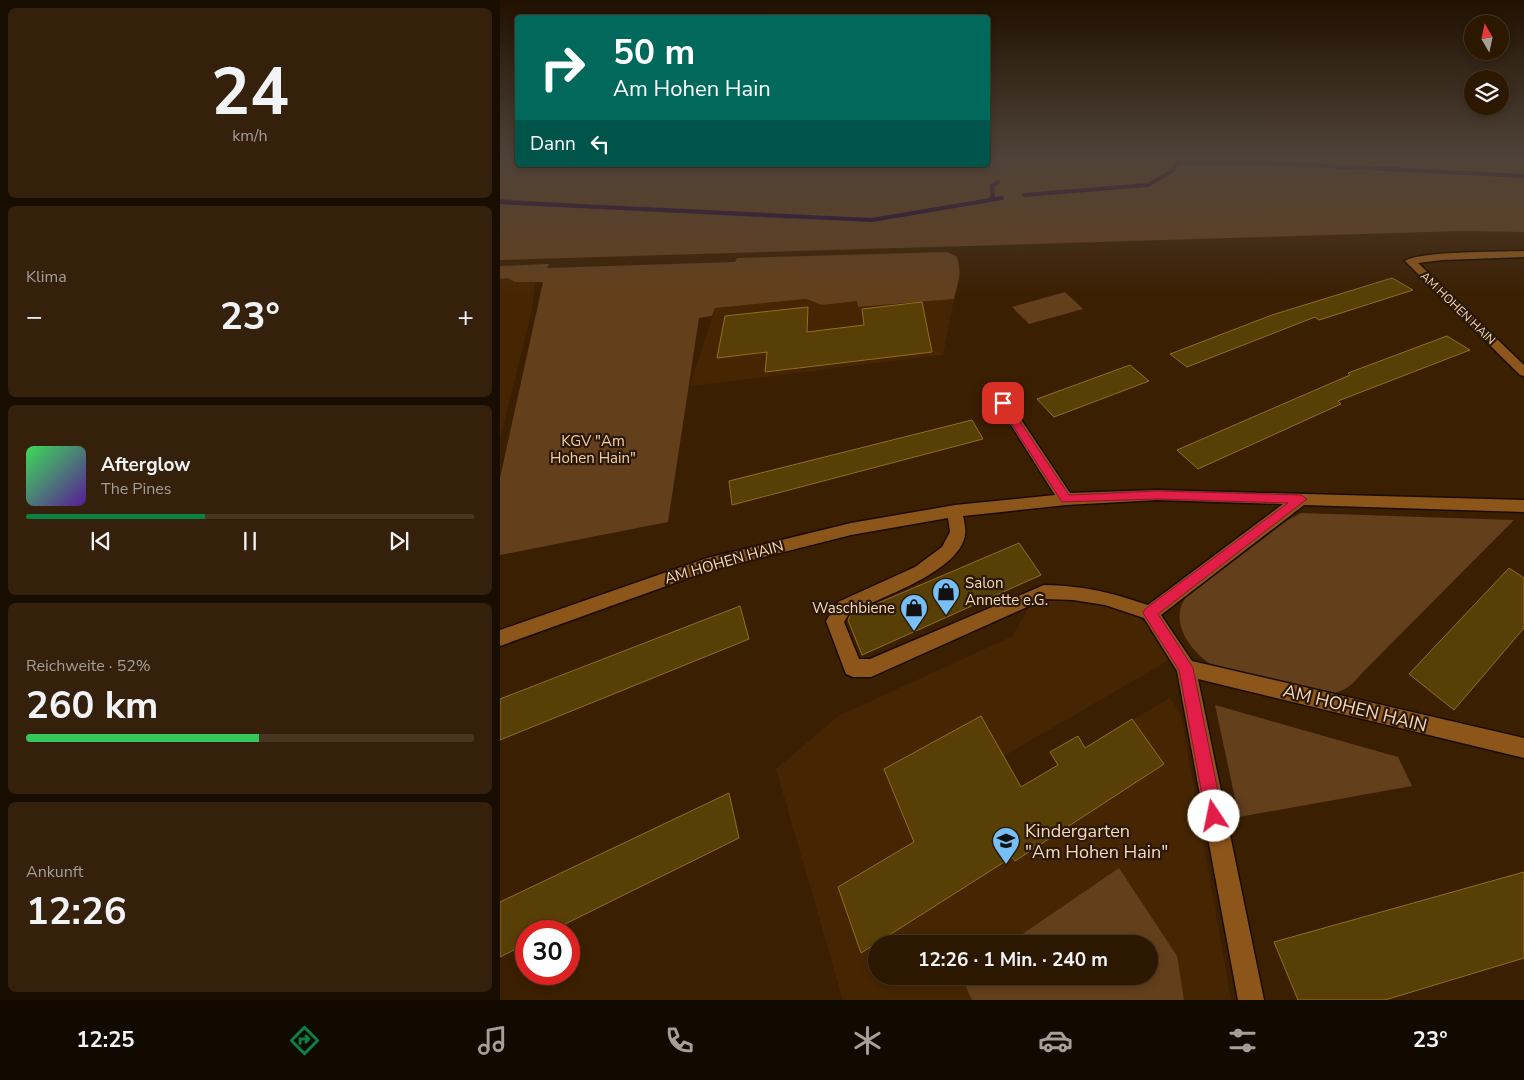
<!DOCTYPE html>
<html lang="de">
<head>
<meta charset="utf-8">
<style>
  :root { --surface:#2c1701; --page:#34200b; --text:#f1f3f6; --muted:#a69f99; --line:#483623; --accent:#0b8043 }
  body { margin:0; font-family:"Nunito Sans",sans-serif; background:var(--page); color:var(--text); height:100vh; display:flex; flex-direction:column; font-size:19px; white-space:nowrap }
  * { box-sizing:border-box; margin:0 }
  p { font-size:16px; color:var(--muted) }
  .icon { flex:none; width:28px; height:28px; fill:none; stroke:currentColor; stroke-width:2; stroke-linecap:round; stroke-linejoin:round }
  .map { position:relative; flex:1; overflow:hidden }
  .panel { display:flex; flex-direction:column; gap:8px; padding:8px; background:#180d01; width:500px }
  .panel>* { flex:none }
  .banner { position:absolute; left:15px; top:15px; width:475px; height:152px; border-radius:5px; box-shadow:0 2px 8px #0003,0 0 0 1px var(--line); background:#00695c; color:#fff; overflow:hidden }
  .needle { width:32px; rotate:351deg }
  .tools { position:absolute; left:964px; top:15px; display:grid; gap:10px }
  .tools a { display:grid; place-items:center; width:45px; height:45px; border-radius:50%; background:var(--surface); box-shadow:0 2px 8px #0003,0 0 0 1px var(--line); font-size:25px }
  .speed { position:absolute; left:15px; top:920px; display:flex; gap:10px; font-size:25px; font-weight:700; text-align:center }
  .speed>* { display:grid; place-content:center; width:65px; height:65px; border-radius:50%; background:var(--surface); box-shadow:0 2px 8px #0003,0 0 0 1px var(--line); line-height:1 }
  .speed .limit { border:8px solid #d22; background:#fff; color:#111 }
  .pin { position:absolute; display:grid; place-items:center; width:42px; height:42px; color:#fff; margin:-21px; border-radius:10px; box-shadow:0 2px 8px #0006 }
  .me { position:absolute; width:55px; margin:-28px; rotate:349deg; stroke-linejoin:round; filter:drop-shadow(0 0 4px #0008) }
  .turn { display:flex; align-items:center; gap:18px; height:105px; padding:0 15px; font-size:22px }
  .turn .icon { width:65px; height:65px; stroke-width:2.5 }
  .turn b { display:block; font-size:35px; line-height:42px }
  .then { display:flex; align-items:center; height:48px; padding:0 15px; background:#0003; gap:10px; font-size:19px }
  .big { font-size:38px; font-weight:700; line-height:1.1 }
  .panel .tile { flex:1; display:flex; flex-direction:column; justify-content:center; gap:8px; min-width:0; padding:0 18px; border-radius:8px; background:var(--page) }
  .panel .dial { align-items:center; gap:0 }
  .dial b { font-size:65px; line-height:1 }
  .song { display:flex; align-items:center; gap:15px }
  .cover { width:60px; height:60px; border-radius:8px; background:linear-gradient(135deg,hsl(130 70% 55%),hsl(270 70% 35%)) }
  .played { height:5px; border-radius:2px; background:linear-gradient(90deg,var(--accent) 40%,var(--line) 40%) }
  .keys { display:flex; justify-content:space-around; direction:ltr }
  .heat { display:flex; justify-content:space-between; align-items:center; font-size:28px; direction:ltr }
  .charge { height:8px; border-radius:4px; background:linear-gradient(90deg,#34c759 52%,var(--line) 0) }
  .trip { position:absolute; left:368px; top:935px; width:290px; height:50px; border-radius:25px; background:var(--surface); box-shadow:0 2px 8px #0003,0 0 0 1px var(--line); font-weight:700; line-height:50px; text-align:center }
  .dock { display:flex; height:80px; justify-content:space-around; align-items:center; background:#120900; color:var(--muted) }
  .dock .icon { width:35px; height:35px }
  .dock .active { color:var(--accent) }
  .dock b { font-size:22px; color:var(--text) }
  main { display:flex; flex:1; min-height:0 }
  .map>svg:first-child { display:block }
  .built { fill:#462602; fill-rule:evenodd }
  .green { fill:#633f1c }
  .lines { fill:none; stroke-linecap:round; stroke-linejoin:round }
  .stream { stroke:#1c0036; stroke-width:4 }
  .building { fill:#583f05; stroke:#926e21 }
  .minor-casing { stroke:#1c0b00; stroke-width:3 }
  .minor { fill:#8c551a; fill-rule:evenodd }
  .route { fill:#e11d48; stroke:#92132f }
  .labels { text-anchor:middle; dominant-baseline:central; stroke-width:4.5; stroke-linejoin:round; paint-order:stroke }
  .far-street-label { font-size:12px; fill:#f9d9be; stroke:#2b1907 }
  .park-label { font-size:15px; fill:#f6cfad; stroke:#2b1907 }
  .street-label { font-size:15px; fill:#f9d9be; stroke:#2b1907 }
  .poi-label { font-size:15px; fill:#f9d9be; stroke:#2b1907; text-anchor:start }
  .near-street-label { font-size:18px; fill:#f9d9be; stroke:#2b1907 }
  .near-poi-label { font-size:18px; fill:#f9d9be; stroke:#2b1907; text-anchor:start }
</style>
</head>
<body>
<main>
<section class="panel">
<div class="tile dial"><b>24</b><p>km/h</p></div>
<div class="tile"><p>Klima</p>
<div class="heat"><a>−</a><b class="big">23°</b><a>+</a></div>
</div>
<div class="tile">
<div class="song"><i class="cover"></i><div><b>Afterglow</b><p>The Pines</p></div></div>
<div class="played"></div>
<div class="keys"><svg class="icon" aria-label="previous" viewBox="0 0 24 24"><path d="M18 5L8 12l10 7zM5 5v14"/></svg><svg class="icon" aria-label="pause" viewBox="0 0 24 24"><path d="M8 5v14M16 5v14"/></svg><svg class="icon" aria-label="next" viewBox="0 0 24 24"><path d="M6 5l10 7-10 7zM19 5v14"/></svg></div>
</div>
<div class="tile"><p>Reichweite · 52%</p><b class="big">260 km</b><div class="charge"></div></div>
<div class="tile"><p>Ankunft</p><b class="big">12:26</b></div>
</section>
<div class="map">
<svg width="1024" height="1000" viewBox="0 0 1024 1000">
  <rect width="100%" height="100%" fill="#3b1f01"/>
  <g class="built">
    <path d="M8,278L35,282L32,310L0,439V279Z"/>
    <path d="M306,299L322,305L358,301L359,307L454,299L443,355L190,386L215,308Z"/>
    <path d="M546,597L614,604L639,618L657,633L669,660L504,756L521,787L558,765L550,752L578,736L585,747L670,698L681,714L731,1000H343L276,769L338,716L513,636L531,603ZM376,944H649V976H376Z"/>
  </g>
  <g class="green">
    <path d="M0,156H17L18,165H488V156H1024V232L963,231L0,260V204L316,220L0,199Z"/>
    <path d="M447,252L456,256C463,271 458,283 454,299L358,307L357,301L322,305L306,299L215,308L212,316L199,318L168,522L0,555V478L43,282H15L8,278L0,279V266L49,264L47,268L235,262L237,258Z"/>
    <path d="M565,292L583,309L529,324L512,307Z"/>
    <path d="M801,513L1014,520L863,672C853,684 846,691 830,694L712,665C691,652 668,621 686,597L788,520Z"/>
    <path d="M715,705L898,757L912,786L739,817Z"/>
    <path d="M619,868L677,956L684,1000H472L461,976H649V944H508Z"/>
  </g>
  <g class="lines">
    <g class="stream">
      <path d="M524,195L648,185L674,170L676,162L771,163L1024,176"/>
      <path d="M490,199L493,196L492,186L498,182"/>
      <path d="M0,202L372,220L502,198"/>
    </g>
  </g>
  <g class="building">
    <path d="M892,278L913,290L819,320L815,317L687,367L670,354L772,315Z"/>
    <path d="M422,302L432,352L265,372L267,352L217,358L225,316L308,307L307,332L364,325L362,309Z"/>
    <path d="M947,336L970,350L838,401L841,404L698,469L677,450L850,375L848,373Z"/>
    <path d="M630,365L649,381L554,417L537,399Z"/>
    <path d="M472,420L483,439L232,505L229,481Z"/>
    <path d="M519,543L541,575L362,655L348,620L350,615Z"/>
    <path d="M1009,568L1024,578V628L954,710L909,674Z"/>
    <path d="M240,606L249,639L0,740V699Z"/>
    <path d="M481,716L521,787L558,765L550,752L578,736L585,748L632,719L664,764L515,861L512,857L361,953L338,887L414,842L384,769Z"/>
    <path d="M229,793L239,838L51,931H26V944L0,957V902Z"/>
    <path d="M1024,872V958L885,1000H798L774,942Z"/>
  </g>
  <g class="lines">
    <defs>
      <g id="minor">
        <path d="M1024,251V257L942,260L918,263L1024,365V376L1020,375L905,261C917,251 1004,252 1024,251Z"/>
        <path d="M503,399L508,400L570,493L657,490L1024,500V512L804,505L661,615L692,661L1024,738V758L698,679L764,1000H738L677,671L644,618L605,605L573,600L545,599L371,677H353L346,674L326,621L338,602L415,567L442,547L450,532L448,518L351,535L208,571L0,646V630L207,558L351,523L455,505L555,495L497,403ZM657,500L783,504L648,605C609,592 585,586 544,585L370,659H359L344,622L350,612C381,598 450,574 463,542C467,533 465,525 463,516L566,505Z"/>
      </g>
    </defs>
    <use href="#minor" class="minor-casing"/>
    <use href="#minor" class="minor"/>
  </g>
  <linearGradient id="sky" x2="0" y2="1"><stop stop-color="#201101"/><stop offset="0.53" stop-color="#4f4238"/><stop offset="1" stop-color="#4f4238" stop-opacity="0"/></linearGradient>
  <rect width="1024" height="296" fill="url(#sky)"/>
  <path class="route" d="M503,400L506,401L569,495L657,491L801,495L807,499L658,614L693,668L723,816L720,822L714,824L709,822L706,816L679,670L643,613L645,609L788,503L657,499L562,502L498,403Z"/>
  <defs>
    <symbol id="shop-pin" viewBox="-11 -11 22 30"><path d="M0 17L-7.5 6A9.5 9.5 0 1 1 7.5 6Z" fill="#76c0f7" stroke="#2b1907"/><path d="M-5-2.5h2.3a2.7 3.5 0 0 1 5.4 0H5L5.5 6h-11ZM-1.5-2.5h3a1.5 2.3 0 0 0-3 0Z" fill="#111"/></symbol>
    <symbol id="school-pin" viewBox="-11 -11 22 30"><path d="M0 17L-7.5 6A9.5 9.5 0 1 1 7.5 6Z" fill="#76c0f7" stroke="#2b1907"/><path d="M0-5L7-2L0 1L-7-2ZM-4 1L0 2.5L4 1V4Q0 6-4 4Z" fill="#111"/></symbol>
  </defs>
  <g fill-rule="evenodd">
    <use href="#shop-pin" x="430" y="576" width="32" height="43"/>
    <use href="#shop-pin" x="398" y="592" width="32" height="43"/>
    <use href="#school-pin" x="490" y="825" width="32" height="43"/>
  </g>
  <g class="labels">
    <g class="far-street-label">
      <text transform="translate(958 308) rotate(44)">AM HOHEN HAIN</text>
    </g>
    <g class="park-label">
      <text x="93" y="441">KGV "Am<tspan x="93" dy="17">Hohen Hain"</tspan></text>
    </g>
    <g class="street-label">
      <text transform="translate(224 562) rotate(-16)">AM HOHEN HAIN</text>
    </g>
    <g class="poi-label">
      <text x="465" y="583">Salon<tspan x="465" dy="17">Annette e.G.</tspan></text>
      <text x="395" y="608" text-anchor="end">Waschbiene</text>
    </g>
    <g class="near-street-label">
      <text transform="translate(855 708) rotate(14)">AM HOHEN HAIN</text>
    </g>
    <g class="near-poi-label">
      <text x="525" y="831">Kindergarten<tspan x="525" dy="21">"Am Hohen Hain"</tspan></text>
    </g>
  </g>
</svg>
<div class="tools">
<a><svg class="needle" viewBox="-14 -14 28 28"><path d="M0-13l5 13h-10z" fill="#e53935"/><path d="M0 13l5-13h-10z" fill="#a69f99"/></svg></a>
<a><svg class="icon" aria-label="layers" viewBox="0 0 24 24"><path d="M12 4l9 5-9 5-9-5zM3 14l9 5 9-5"/></svg></a>
</div>
<div class="speed"><div class="limit">30</div></div>
<div class="pin" style="left:503px;top:403px;background:#d93025"><svg class="icon" aria-label="arrive" viewBox="0 0 24 24"><path d="M6 21V4h12l-3 4 3 4H6"/></svg></div>
<svg class="me" style="left:714px;top:816px" viewBox="-20 -20 40 40"><circle r="19" fill="#fff"/><path d="M0-13L10 11 0 6-10 11z" fill="#e11d48"/></svg>
<div class="trip">12:26 · 1 Min. · 240 m</div>
<div class="banner">
<div class="turn"><svg class="icon" aria-label="right" viewBox="0 0 24 24"><path d="M7 20v-9h11M14 6l5 5-5 5"/></svg><div><b>50 m</b>Am Hohen Hain</div></div>
<div class="then">Dann<svg class="icon" aria-label="left" viewBox="0 0 24 24"><path d="M17 20v-9H6M10 6l-5 5 5 5"/></svg></div>
</div>
</div>
</main>
<nav class="dock">
<b>12:25</b>
<svg class="icon active" aria-label="directions" viewBox="0 0 24 24"><path d="M12 3l9 9-9 9-9-9zM9 14v-3h6M13 9l2 2-2 2"/></svg>
<svg class="icon" aria-label="music" viewBox="0 0 24 24"><path d="M9 18V5l10-2v13"/><circle cx="6" cy="18" r="3"/><circle cx="16" cy="16" r="3"/></svg>
<svg class="icon" aria-label="phone" viewBox="0 0 24 24"><path d="M5 4h4l2 5-3 2q2 4 5 5l2-3 5 2v4C11 20 4 13 5 4z"/></svg>
<svg class="icon" aria-label="climate" viewBox="0 0 24 24"><path d="M12 3v18M4 7l16 10M4 17L20 7"/></svg>
<svg class="icon" aria-label="car" viewBox="0 0 24 24"><path d="M5 17H2v-5l4-1 3-4h7l3 4 3 1v5h-3M9 17h6M6 11h13"/><circle cx="7" cy="17" r="2"/><circle cx="17" cy="17" r="2"/></svg>
<svg class="icon" aria-label="filters" viewBox="0 0 24 24"><path d="M4 7h16M4 17h16"/><circle cx="9" cy="7" r="2"/><circle cx="15" cy="17" r="2"/></svg>
<b>23°</b>
</nav>
</body>
</html>
